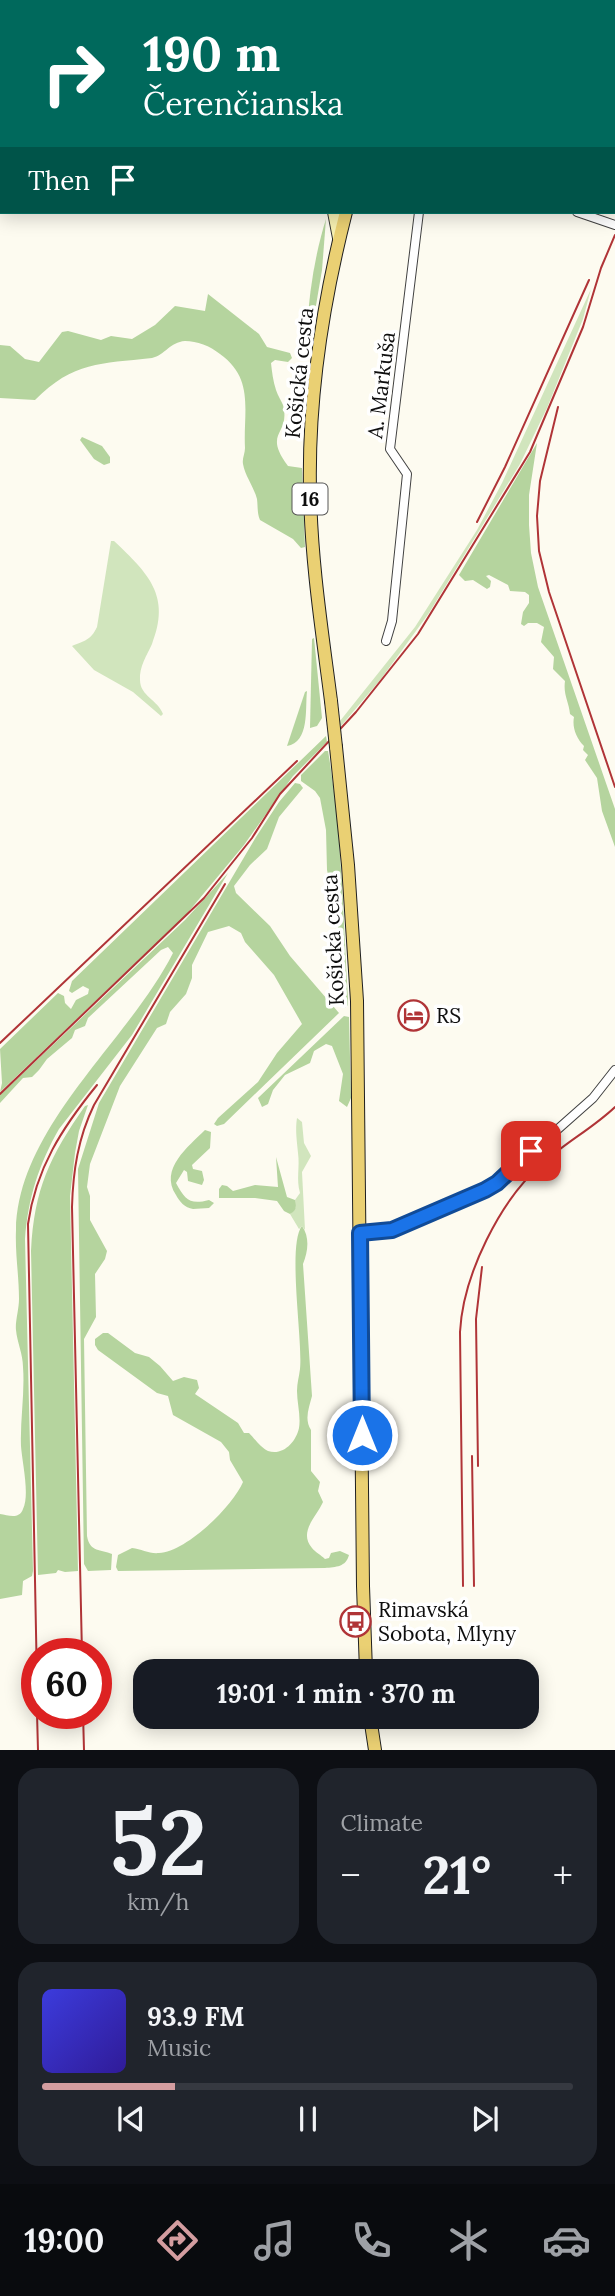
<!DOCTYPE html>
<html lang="en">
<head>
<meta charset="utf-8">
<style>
  :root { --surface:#171b24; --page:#20242c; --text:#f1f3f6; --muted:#9ea1a6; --line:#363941; --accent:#d49da0 }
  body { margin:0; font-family:Lora,serif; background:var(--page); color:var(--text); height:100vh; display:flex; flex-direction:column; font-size:26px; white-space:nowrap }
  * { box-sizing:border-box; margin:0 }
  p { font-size:23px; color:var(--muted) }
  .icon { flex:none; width:38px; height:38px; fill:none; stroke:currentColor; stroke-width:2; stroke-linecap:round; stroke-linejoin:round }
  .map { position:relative; height:1750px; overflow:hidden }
  .panel { display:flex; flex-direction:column; gap:18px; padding:18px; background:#0d0f14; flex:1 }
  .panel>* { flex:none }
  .top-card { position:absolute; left:0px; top:0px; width:616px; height:214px; box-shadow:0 4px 18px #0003; background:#00695c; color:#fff; overflow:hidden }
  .speed { position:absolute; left:21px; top:1638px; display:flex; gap:14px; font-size:35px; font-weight:700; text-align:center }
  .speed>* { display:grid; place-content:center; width:91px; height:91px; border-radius:50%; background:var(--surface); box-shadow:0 4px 18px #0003; line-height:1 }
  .speed .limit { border:10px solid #d22; background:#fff; color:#111 }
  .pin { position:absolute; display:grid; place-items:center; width:60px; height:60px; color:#fff; margin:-30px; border-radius:14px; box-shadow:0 4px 10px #0006 }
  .me { position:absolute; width:77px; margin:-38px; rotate:0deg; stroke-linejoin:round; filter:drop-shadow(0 0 5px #0008) }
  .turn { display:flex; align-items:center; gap:24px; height:147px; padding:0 28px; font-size:32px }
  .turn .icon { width:91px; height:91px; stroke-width:2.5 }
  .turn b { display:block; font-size:49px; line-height:60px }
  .then { display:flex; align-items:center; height:66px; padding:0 28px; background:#0003; gap:14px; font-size:26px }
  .big { font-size:52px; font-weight:800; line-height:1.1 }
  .panel .tile { flex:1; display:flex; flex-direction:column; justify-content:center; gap:10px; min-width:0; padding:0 24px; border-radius:21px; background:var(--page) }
  .panel .dial { align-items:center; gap:0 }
  .dial b { font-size:91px; line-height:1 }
  .song { display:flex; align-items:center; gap:21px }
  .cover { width:84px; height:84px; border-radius:10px; background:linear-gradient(135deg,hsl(240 70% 55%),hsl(250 70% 35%)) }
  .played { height:7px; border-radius:4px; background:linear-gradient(90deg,var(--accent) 25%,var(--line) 25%) }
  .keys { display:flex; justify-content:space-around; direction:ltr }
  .heat { display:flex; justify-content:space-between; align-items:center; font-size:38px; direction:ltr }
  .panel .tiles { flex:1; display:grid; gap:18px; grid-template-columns:1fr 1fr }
  .tile:last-child { grid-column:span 2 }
  .trip { position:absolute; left:133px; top:1659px; width:406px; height:70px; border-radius:21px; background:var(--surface); box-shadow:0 4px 18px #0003; font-weight:800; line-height:70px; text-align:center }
  .tab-bar { display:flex; height:112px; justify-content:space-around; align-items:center; background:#090b0e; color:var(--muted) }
  .tab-bar .icon { width:49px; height:49px }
  .tab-bar .on { color:var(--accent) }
  .tab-bar b { font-size:32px; color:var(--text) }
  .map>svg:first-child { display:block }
  .green { fill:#d1e5bd }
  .forest { fill:#b5d49e }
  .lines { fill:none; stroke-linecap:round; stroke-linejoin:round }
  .street-casing { stroke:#414141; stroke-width:10 }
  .secondary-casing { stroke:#303030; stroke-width:14 }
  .primary-casing { stroke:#1f1f1f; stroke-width:14 }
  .street { stroke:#fff; stroke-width:8 }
  .secondary { stroke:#f7f1b2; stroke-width:12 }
  .primary { stroke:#ead073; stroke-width:12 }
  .rail { stroke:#b03437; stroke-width:2 }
  .primary-bridge-casing { stroke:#1f1f1f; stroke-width:14; stroke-linecap:butt }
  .primary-bridge { stroke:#ead073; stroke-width:12 }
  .route-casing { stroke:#114b97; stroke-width:18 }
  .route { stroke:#1a73e8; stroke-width:12 }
  .labels { text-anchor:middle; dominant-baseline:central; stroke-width:7; stroke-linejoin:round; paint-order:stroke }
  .shield { fill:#fff; stroke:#565656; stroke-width:2 }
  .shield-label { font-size:19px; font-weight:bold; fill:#0e0e0e }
  .street-label { font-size:21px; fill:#0e0e0e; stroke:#fff }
  .poi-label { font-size:21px; fill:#0e0e0e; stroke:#fff; text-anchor:start }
</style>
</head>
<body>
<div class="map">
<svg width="615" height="1750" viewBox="0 0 615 1750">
  <rect width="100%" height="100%" fill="#fdfbf0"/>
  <g class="green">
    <path d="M591,289L583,319L547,408L520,464L429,613L381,679L341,726L340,721L415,627L477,530L502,483Z"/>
    <path d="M111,541H114C149,574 171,596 152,644C147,655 139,667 140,680C140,696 158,700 163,714L161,716L133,692L94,670L72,646C84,641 91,640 97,627Z"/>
    <path d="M297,1118L302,1122L304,1143L311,1156L302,1172L305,1230L302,1226L299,1229L290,1214L296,1207L295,1200L300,1193C296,1179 300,1167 298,1153C297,1141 295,1130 297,1118Z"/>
  </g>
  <g class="forest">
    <path d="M326,219L322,270L312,329L310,331L307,329C309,293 315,254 326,219Z"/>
    <path d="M208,294L259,334L267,347L290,353L292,358L288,362L275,360L271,363C272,372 273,381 276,390C278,396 281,400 283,405C291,436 262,431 288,466L302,468L305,547L301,548L293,539L260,520C257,513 258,507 257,499C254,487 245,476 243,464C242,458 245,454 245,448C243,412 255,379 220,354C210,346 197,341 185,341C170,342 165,355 152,358C100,364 74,361 35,400L0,398V345L10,346L25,359L39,362L62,332L68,331L101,340L111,336L132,339L155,325L175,306L205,311Z"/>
    <path d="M82,437L102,446L110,457V463L104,465L94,459L80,440Z"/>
    <path d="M537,443L529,495V525L531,553L538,587L615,809V847L602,811L597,778L585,760L588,755L583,750L584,746C576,738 572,727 574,717L570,714C569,702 563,695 565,681L553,669L554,657L541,642L544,627L537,623H528L524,626L521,624L523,612L529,603V595L525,592L510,591L508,585L489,575L486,576L491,581L490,587L487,589L473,580L465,581L459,575Z"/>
    <path d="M314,638L322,718L317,726L310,728L312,639Z"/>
    <path d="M307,691C305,709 310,742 287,746L305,692Z"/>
    <path d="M326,736L327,742L293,776L244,845L185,916L0,1092L2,1083L0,1049L58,993L64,996L65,1003L71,1009L76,1000L88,994L89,989L83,986L72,993L69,991L72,981Z"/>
    <path d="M325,751H328C342,832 343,917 348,999V1005L345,1008L337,916L327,870L326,830L320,798L315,791L301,781V775Z"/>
    <path d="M295,783L300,784L303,788L279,817L267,849L250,865L234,886L236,893L270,926L290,956L339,1013L224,1124L217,1126L214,1124L218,1118L258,1082L277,1053L302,1024L274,975L245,942L241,933L229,926L208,932L192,965V978L186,994L170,1012L166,1024L157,1028L120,1086L90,1164L87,1187L90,1196V1220L107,1251L105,1259L95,1274L96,1317L84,1339L87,1536C90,1553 101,1549 112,1554L111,1570L88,1571L84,1564L78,1169L99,1103L256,837L279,802Z"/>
    <path d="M228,873L132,1035L59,1129C39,1164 28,1198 25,1239L33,1571L32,1576L23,1581L22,1595L0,1599V1514C8,1515 19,1520 23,1509C30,1495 22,1462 21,1446C20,1420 25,1393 23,1367C23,1354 17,1342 16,1330C15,1322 19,1309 19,1299C19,1276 15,1253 16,1230C18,1126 128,1042 173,953L168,947L161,950L88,1018L85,1026L75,1030L72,1038L47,1059L39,1070L32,1077L23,1078L0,1103V1095L185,920Z"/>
    <path d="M344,1016L349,1017L351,1098L347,1107L339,1101L343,1074L332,1046L326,1044L314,1051L310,1063L285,1075L273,1090L268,1104L262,1107L258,1098Z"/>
    <path d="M88,1105L79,1131L75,1153L70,1196L78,1571L65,1572L58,1570L56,1573L38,1575L31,1251C34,1189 50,1156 85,1106Z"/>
    <path d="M205,1130L211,1132L210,1148L192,1165L193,1169L202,1171L204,1180L202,1185L188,1181L187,1172L184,1170L176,1183C185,1200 190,1205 209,1200L214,1203L209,1208C204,1208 198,1209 193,1209C185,1208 179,1201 176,1195C159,1169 188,1147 205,1130Z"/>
    <path d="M276,1157L287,1197L295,1200C297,1207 296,1211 290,1214L284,1211L277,1201L255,1198H219V1189L222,1185L227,1186L233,1191L255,1185L278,1187Z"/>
    <path d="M302,1226C310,1237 308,1252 303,1264L312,1396C309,1408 304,1419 311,1430V1471L320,1482L318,1491L323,1502C317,1516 298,1532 312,1548C315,1552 321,1555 325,1559L329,1558L331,1553L340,1551L349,1555C346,1567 336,1567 325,1568L118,1571L116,1567L118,1555L132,1548C142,1549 149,1554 159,1553C186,1552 233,1506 243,1482L230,1460L229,1452L221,1442L173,1415L168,1396L157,1393L98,1350L95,1345V1339L103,1333H108L135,1353L149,1357L160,1366L173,1381L184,1377L197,1380L199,1388L195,1394L238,1423L244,1433H249C254,1438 261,1448 268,1451C283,1456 296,1442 299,1428C301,1416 297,1403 297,1391C297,1383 299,1377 300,1369C303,1341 287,1244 302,1226Z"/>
  </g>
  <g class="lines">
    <defs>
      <g id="street">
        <path d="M264,0L266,2"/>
        <path d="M158,2L160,0"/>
        <path d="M277,2L278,0"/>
        <path d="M343,2L344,0"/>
        <path d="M550,2V0"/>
        <path d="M577,212L615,225"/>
        <path d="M386,641L392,621L407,474L390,449L419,212"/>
        <path d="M361,1233L392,1230L485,1190L497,1183L593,1098L615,1070"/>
      </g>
      <g id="secondary">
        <path d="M0,138H2"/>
        <path d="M334,212L339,238"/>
      </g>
      <g id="primary">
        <path d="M419,2L420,0"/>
        <path d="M331,701C322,631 311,561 310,490C308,396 323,302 346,212"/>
        <path d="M336,747L348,865L357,1001L363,1586L366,1671"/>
        <path d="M370,1717L375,1750"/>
      </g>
    </defs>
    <use href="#street" class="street-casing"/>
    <use href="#secondary" class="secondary-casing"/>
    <use href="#primary" class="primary-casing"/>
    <use href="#street" class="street"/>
    <use href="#secondary" class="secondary"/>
    <use href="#primary" class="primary"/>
    <g class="rail">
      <path d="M614,93L615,91"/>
      <path d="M558,407L540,481L537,516L539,551L549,592L615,787"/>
      <path d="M477,522L505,467L589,280"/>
      <path d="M0,1043L297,761"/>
      <path d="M0,1094L204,898L252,838L280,794L356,712L418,634L530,452L583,327L601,268L615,235"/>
      <path d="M472,1456L474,1586"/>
      <path d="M478,1466L476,1319L482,1267"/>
      <path d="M463,1586L460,1332C463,1275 500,1200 543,1163C566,1142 593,1128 615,1107"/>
      <path d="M82,1654L72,1207C73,1171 78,1138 94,1105L225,884"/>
      <path d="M37,1682L28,1224C36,1168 62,1128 97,1085"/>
      <path d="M37,1713L38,1750"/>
      <path d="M83,1713L84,1750"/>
    </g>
    <defs>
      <path id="primary-bridge" d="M331,701L336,747"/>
    </defs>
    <use href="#primary-bridge" class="primary-bridge-casing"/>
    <use href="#primary-bridge" class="primary-bridge"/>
  </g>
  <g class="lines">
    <defs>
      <path id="route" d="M362,1435L360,1233L392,1230L485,1190L497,1183L531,1151"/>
    </defs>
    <use href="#route" class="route-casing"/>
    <use href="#route" class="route"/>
  </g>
  <defs>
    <symbol id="hotel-ring" viewBox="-11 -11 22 22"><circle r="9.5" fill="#fff" stroke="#b03437" stroke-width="1.5"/><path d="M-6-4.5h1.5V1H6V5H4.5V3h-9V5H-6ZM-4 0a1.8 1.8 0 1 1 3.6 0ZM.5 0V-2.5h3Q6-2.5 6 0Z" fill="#b03437"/></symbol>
    <symbol id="bus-ring" viewBox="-11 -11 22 22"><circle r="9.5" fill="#fff" stroke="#b03437" stroke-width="1.5"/><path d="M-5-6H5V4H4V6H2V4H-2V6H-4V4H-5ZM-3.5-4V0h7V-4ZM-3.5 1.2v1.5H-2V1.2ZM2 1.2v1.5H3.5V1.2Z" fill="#b03437"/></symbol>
  </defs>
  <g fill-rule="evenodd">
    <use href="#hotel-ring" x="396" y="998" width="35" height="35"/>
    <use href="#bus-ring" x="338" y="1604" width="35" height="35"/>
  </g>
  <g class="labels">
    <rect class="shield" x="292.5" y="483.5" width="35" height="31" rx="5"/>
    <g class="shield-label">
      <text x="310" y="499">16</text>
    </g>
    <g class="street-label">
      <text transform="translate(299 373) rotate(-84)">Košická cesta</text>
      <text transform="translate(381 385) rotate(-83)">A. Markuša</text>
      <text transform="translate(333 940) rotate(-93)">Košická cesta</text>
    </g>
    <g class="poi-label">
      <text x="436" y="1015">RS</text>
      <text x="378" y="1609">Rimavská<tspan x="378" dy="24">Sobota, Mlyny</tspan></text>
    </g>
  </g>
</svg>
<div class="speed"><div class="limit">60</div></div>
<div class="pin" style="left:531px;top:1151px;background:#d93025"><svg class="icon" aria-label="arrive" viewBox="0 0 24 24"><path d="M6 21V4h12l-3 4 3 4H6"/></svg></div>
<svg class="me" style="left:362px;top:1435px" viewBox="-20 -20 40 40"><circle r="17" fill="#1a73e8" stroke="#fff" stroke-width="3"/><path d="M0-11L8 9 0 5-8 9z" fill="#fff"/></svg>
<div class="trip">19:01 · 1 min · 370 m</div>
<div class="top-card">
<div class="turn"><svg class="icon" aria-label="right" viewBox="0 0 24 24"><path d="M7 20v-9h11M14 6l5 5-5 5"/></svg><div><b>190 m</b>Čerenčianska</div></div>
<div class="then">Then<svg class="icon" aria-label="arrive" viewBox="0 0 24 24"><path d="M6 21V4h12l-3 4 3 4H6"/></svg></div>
</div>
</div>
<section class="panel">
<div class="tiles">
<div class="tile dial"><b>52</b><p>km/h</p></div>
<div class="tile"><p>Climate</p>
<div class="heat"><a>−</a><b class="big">21°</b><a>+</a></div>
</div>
<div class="tile">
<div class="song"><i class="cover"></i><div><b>93.9 FM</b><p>Music</p></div></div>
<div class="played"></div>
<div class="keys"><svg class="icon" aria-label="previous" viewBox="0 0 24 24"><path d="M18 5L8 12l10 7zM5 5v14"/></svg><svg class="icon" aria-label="pause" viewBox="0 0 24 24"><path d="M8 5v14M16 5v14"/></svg><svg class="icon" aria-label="next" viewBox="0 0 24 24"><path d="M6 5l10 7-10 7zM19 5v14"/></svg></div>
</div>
</div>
</section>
<nav class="tab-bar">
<b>19:00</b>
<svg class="icon on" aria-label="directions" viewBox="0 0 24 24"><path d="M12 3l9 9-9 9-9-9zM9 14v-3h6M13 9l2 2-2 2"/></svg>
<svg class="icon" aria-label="music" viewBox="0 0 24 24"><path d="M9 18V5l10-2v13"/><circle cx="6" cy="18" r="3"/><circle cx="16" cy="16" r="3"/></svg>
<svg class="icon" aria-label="phone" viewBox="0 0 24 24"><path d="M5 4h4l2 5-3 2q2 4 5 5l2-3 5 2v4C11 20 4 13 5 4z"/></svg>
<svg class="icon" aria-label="climate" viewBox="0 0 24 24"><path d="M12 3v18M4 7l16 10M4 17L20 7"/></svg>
<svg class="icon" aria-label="car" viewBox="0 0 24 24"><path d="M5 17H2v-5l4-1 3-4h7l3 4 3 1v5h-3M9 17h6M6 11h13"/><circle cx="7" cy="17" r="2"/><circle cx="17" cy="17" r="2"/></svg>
</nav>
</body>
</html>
